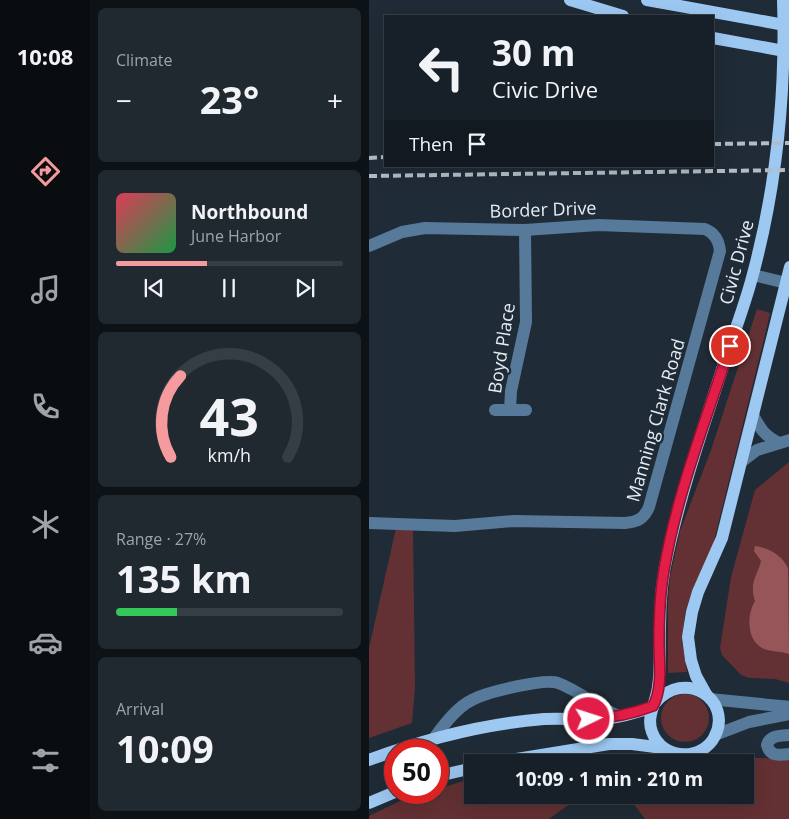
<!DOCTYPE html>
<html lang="en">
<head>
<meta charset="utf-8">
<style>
  :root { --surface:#172028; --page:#202830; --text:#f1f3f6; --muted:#9ea3a8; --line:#363e45; --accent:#f59b9e }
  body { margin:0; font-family:"Open Sans",sans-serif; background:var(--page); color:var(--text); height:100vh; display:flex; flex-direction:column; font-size:19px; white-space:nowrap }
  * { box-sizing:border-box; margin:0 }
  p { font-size:16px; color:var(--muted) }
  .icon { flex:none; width:28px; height:28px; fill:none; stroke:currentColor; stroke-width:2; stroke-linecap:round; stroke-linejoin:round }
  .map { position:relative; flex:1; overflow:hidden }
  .side { display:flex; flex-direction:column; gap:8px; padding:8px; background:#0d1216; width:279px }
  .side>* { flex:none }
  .top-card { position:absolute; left:15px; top:15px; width:330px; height:152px; border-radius:0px; box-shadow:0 5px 20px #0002,0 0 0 1px var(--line); background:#172028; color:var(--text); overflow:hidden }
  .speed { position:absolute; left:15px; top:739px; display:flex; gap:10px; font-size:25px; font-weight:700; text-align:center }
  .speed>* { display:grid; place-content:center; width:65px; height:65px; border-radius:50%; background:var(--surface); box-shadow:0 5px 20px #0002,0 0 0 1px var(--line); line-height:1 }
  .speed .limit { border:8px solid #d22; background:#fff; color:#111 }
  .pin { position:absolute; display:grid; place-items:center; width:42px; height:42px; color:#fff; margin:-21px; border:2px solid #fff; border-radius:50%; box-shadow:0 1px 5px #0007 }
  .me { position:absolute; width:55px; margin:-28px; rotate:86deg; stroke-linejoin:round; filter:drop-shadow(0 0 4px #0008) }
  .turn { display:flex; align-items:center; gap:18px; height:105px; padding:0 25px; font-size:22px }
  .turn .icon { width:65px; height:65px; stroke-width:2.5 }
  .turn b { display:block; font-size:35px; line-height:42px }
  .then { display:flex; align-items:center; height:48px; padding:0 25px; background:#0003; gap:10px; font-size:19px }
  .big { font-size:38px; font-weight:700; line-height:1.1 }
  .side .card { flex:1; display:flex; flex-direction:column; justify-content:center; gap:8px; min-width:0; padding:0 18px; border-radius:8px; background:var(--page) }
  .side .dial { align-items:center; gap:0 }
  .dial svg { height:130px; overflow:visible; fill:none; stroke:var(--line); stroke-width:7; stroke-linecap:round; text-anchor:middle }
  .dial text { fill:var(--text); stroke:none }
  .song { display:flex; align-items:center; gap:15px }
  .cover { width:60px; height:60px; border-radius:8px; background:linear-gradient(135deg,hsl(350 70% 55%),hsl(140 70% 35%)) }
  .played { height:5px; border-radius:2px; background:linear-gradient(90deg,var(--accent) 40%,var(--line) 40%) }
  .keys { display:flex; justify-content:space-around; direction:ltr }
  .heat { display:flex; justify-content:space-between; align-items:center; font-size:28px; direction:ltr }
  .charge { height:8px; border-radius:4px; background:linear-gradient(90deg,#34c759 27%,var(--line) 0) }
  .trip { position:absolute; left:95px; top:754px; width:290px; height:50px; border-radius:0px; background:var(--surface); box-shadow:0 5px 20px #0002,0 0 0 1px var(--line); font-weight:700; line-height:50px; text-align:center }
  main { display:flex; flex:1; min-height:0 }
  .tab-bar { display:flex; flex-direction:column; width:90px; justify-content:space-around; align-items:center; background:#090d10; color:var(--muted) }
  .tab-bar .icon { width:35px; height:35px }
  .tab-bar .selected { color:var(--accent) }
  .tab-bar b { font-size:22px; color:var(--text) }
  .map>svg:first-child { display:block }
  .green { fill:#633033 }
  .water { fill:#965659 }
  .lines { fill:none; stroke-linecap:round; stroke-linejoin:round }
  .minor { stroke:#577a9b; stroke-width:12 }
  .major { stroke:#9dc8f2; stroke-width:12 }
  .rail { stroke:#b3bcc4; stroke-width:4; stroke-dasharray:8 4; stroke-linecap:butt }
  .route-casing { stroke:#92132f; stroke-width:12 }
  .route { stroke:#e11d48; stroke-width:9 }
  .labels { text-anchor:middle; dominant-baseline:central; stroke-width:5; stroke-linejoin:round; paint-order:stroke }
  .street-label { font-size:18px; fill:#e4ecf3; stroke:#1f2b36 }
</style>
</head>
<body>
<main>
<nav class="tab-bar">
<b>10:08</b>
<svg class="icon selected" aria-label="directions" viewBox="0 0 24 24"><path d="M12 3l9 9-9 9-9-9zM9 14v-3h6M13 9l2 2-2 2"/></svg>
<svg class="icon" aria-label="music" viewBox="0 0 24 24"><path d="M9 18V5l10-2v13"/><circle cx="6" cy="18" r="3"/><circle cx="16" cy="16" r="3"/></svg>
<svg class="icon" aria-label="phone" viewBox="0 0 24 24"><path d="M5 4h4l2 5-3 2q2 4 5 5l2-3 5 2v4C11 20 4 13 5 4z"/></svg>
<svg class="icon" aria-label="climate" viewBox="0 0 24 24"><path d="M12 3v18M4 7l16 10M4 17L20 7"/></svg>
<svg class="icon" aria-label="car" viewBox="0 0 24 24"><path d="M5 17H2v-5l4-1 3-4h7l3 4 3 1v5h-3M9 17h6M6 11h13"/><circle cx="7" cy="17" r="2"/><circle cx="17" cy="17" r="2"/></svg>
<svg class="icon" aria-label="filters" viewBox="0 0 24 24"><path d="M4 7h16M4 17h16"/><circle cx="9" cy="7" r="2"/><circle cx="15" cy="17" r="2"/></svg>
</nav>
<section class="side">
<div class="card"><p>Climate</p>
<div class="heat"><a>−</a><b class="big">23°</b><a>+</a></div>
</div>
<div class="card">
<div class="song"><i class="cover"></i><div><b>Northbound</b><p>June Harbor</p></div></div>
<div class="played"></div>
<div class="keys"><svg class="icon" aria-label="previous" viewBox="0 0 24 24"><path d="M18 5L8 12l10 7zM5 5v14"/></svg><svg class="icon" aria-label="pause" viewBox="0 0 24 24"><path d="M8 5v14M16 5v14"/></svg><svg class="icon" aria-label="next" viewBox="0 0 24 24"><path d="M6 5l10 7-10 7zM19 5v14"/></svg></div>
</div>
<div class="card dial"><svg viewBox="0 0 100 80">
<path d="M14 69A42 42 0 1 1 86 69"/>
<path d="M14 69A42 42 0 0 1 20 19" stroke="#f59b9e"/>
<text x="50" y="56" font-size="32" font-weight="700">43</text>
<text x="50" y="72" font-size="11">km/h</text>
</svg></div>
<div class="card"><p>Range · 27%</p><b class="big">135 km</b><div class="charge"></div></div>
<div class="card"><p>Arrival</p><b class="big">10:09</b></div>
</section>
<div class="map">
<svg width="421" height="819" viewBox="0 0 421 819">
  <rect width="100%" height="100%" fill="#1f2b36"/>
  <g class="green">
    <path d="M388,309L401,313L397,331L343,549L324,588L316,613L313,641L318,672L299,673V602L301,577L311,531L342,450Z"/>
    <path d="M420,462V683L406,679L380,678L372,675L353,655L351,648L362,577L386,490Z"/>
    <path d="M27,528L44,529L46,687L43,723L0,738V648Z"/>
    <circle cx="316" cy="718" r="24"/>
    <path d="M360,757L420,759V819H276L258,795H376V762H333Z"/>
    <path d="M104,778V795H213L180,819H0V816C22,806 44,792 69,792V789Z"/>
  </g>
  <path class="water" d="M386,546C400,548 413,555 419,568L420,654C411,651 401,652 393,648C377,639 378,614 386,601C380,582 388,577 392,561L385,551Z"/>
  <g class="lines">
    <g class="minor">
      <path d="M0,246L33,232L56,228L156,230L229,225L336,229C346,233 350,241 351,251L280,507C275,519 268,522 256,523L145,521L86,526L0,523"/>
      <path d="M384,275L421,284"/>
      <path d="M126,410H157"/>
      <path d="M141,410L142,391L157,322L156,230"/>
      <path d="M384,415C392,430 395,435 410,443"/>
      <path d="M372,462L388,450L421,440"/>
      <path d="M341,699L421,707"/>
      <path d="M346,735L380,722L421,714"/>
      <path d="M421,735C411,736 401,735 398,745C401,757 411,755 421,754"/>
      <path d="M65,738C75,725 88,707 103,700C117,692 176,678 189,683C211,691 229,708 250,716"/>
    </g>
    <g class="major">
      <path d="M201,0L254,16"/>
      <path d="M278,0L421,26"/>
      <path d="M344,38L421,52"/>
      <path d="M337,694L327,676L322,660L319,637L323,612L329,592L353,538L421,267"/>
      <path d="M286,703C315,668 364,699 346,736C333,762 293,760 283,732C277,717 287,703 289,687C292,667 290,646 291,626C291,601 293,576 299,552C314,484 337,420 358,354C367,328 377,301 384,274C408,184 417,93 414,0"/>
      <path d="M0,760C56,739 114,724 175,719C195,718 216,720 236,719C252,717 269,712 284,707"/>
      <path d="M129,762L240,744H263L294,748"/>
      <path d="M69,776L104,768"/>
      <path d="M0,803L26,792"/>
    </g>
    <g class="rail">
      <path d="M344,144L421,143"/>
      <path d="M0,158L16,157"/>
      <path d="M0,176L421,170"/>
    </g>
  </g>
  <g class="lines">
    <defs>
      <path id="route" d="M220,719C243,718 263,714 284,706C294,688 290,662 290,642C290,619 291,593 295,570C308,493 337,420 361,346"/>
    </defs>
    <use href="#route" class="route-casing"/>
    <use href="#route" class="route"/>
  </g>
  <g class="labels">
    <g class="street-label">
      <text transform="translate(174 209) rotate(-2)">Border Drive</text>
      <text transform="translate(367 262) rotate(-75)">Civic Drive</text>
      <text transform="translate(132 348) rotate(-81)">Boyd Place</text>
      <text transform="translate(286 420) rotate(-74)">Manning Clark Road</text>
    </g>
  </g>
</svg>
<div class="speed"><div class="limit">50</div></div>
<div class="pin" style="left:361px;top:346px;background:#d93025"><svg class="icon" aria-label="arrive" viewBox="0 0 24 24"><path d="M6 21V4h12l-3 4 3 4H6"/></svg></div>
<svg class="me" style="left:220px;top:719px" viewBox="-20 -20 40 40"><circle r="17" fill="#e11d48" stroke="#fff" stroke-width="3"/><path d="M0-11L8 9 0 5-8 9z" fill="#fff"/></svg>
<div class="trip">10:09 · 1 min · 210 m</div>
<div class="top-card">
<div class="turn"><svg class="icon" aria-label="left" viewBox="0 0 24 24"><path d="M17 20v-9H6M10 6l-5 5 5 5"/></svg><div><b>30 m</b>Civic Drive</div></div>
<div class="then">Then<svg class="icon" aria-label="arrive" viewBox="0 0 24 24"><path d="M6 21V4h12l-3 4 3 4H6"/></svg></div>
</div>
</div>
</main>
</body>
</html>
